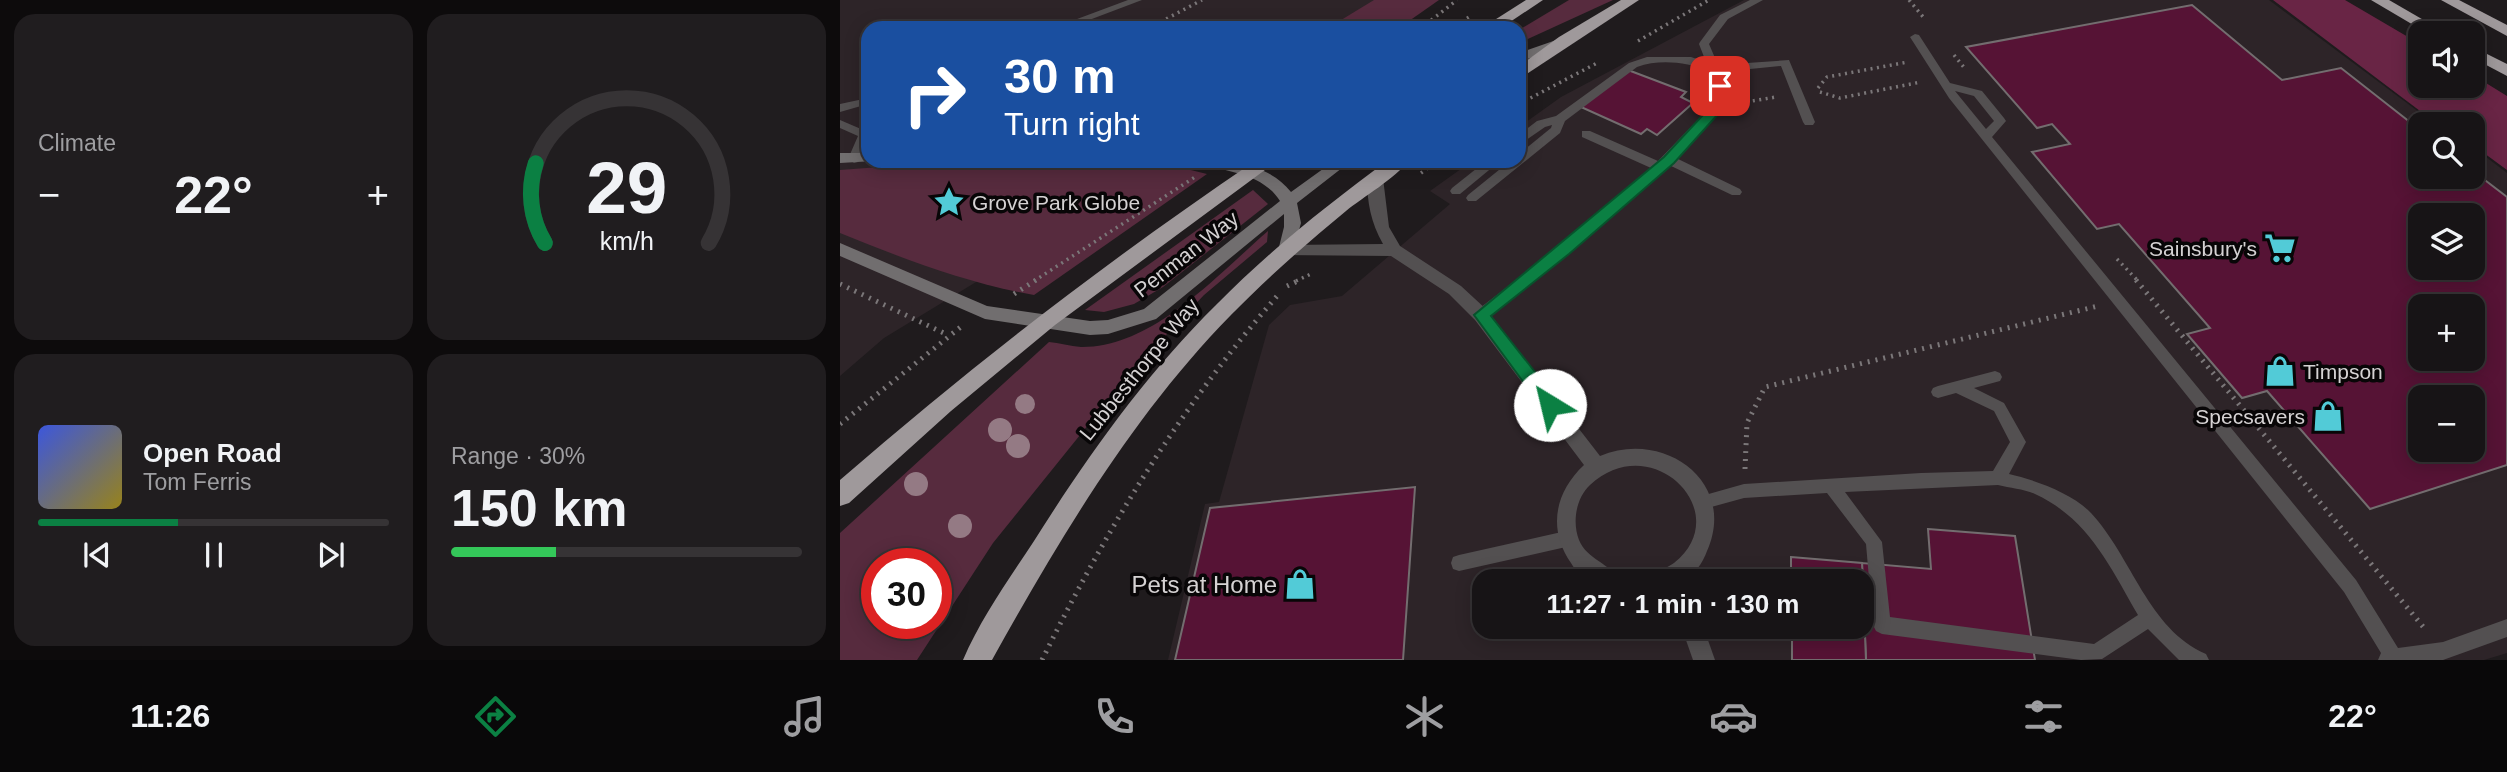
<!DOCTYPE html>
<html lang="en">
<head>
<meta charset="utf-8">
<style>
  :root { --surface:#171416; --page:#201d1f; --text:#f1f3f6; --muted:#9e9ea1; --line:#363335; --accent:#0b8043 }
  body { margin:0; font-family:Helvetica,sans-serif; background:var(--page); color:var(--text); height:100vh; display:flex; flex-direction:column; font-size:26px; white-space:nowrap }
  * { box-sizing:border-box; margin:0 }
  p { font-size:23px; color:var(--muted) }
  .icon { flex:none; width:38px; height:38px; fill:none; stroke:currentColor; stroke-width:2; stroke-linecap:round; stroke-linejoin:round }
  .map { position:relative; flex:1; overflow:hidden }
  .details { display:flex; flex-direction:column; gap:14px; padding:14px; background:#0d0b0c; width:840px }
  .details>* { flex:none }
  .hud { position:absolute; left:21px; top:21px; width:665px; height:147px; border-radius:21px; box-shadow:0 4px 18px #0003,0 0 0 2px var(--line); background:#1a4fa0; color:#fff; overflow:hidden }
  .fabs { position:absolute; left:1568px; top:21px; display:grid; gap:14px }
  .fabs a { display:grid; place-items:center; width:77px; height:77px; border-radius:14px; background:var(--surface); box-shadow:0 4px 18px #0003,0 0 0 2px var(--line); font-size:35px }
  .speed { position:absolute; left:21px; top:548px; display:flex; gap:14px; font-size:35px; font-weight:700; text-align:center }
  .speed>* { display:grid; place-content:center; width:91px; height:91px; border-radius:50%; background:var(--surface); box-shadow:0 4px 18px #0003,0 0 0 2px var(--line); line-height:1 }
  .speed .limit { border:10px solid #d22; background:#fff; color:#111 }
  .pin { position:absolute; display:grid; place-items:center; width:60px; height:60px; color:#fff; margin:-30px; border-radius:14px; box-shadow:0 4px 10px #0006 }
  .me { position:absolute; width:77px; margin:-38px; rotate:324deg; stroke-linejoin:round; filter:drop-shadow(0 0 5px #0008) }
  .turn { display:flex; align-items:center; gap:24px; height:147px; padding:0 28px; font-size:32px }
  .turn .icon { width:91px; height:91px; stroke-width:2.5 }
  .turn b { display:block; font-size:49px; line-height:60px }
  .big { font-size:52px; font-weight:600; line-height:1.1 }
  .details .card { flex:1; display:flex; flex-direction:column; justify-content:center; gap:10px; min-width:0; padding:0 24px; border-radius:21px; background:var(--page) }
  .details .dial { align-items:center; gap:0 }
  .dial svg { height:182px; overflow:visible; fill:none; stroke:var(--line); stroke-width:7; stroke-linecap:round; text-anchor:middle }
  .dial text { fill:var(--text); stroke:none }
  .song { display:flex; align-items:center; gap:21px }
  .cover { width:84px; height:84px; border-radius:10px; background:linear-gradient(135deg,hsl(230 70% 55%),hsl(50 70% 35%)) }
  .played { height:7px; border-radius:4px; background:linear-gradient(90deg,var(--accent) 40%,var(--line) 40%) }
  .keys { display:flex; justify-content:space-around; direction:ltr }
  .heat { display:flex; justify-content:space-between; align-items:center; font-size:38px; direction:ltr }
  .charge { height:10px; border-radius:5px; background:linear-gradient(90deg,#34c759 30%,var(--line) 0) }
  .details .tiles { flex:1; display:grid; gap:14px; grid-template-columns:repeat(2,1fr) }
  .trip { position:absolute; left:632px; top:569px; width:402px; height:70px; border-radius:21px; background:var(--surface); box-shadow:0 4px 18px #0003,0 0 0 2px var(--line); font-weight:600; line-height:70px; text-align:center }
  .menu { display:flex; height:112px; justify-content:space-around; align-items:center; background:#090809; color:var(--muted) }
  .menu .icon { width:49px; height:49px }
  .menu .active { color:var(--accent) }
  .menu b { font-size:32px; color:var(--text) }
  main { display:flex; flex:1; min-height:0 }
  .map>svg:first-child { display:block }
  .built { fill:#2d2428; fill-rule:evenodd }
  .green { fill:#572b3e; fill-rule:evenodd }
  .forest { fill:#692545 }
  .building { fill:#561335; stroke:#736d6f; stroke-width:2; fill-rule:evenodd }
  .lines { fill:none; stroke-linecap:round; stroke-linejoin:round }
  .path-far1 { stroke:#7b7779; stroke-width:3.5; stroke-dasharray:2 4.5; stroke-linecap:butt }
  .path { stroke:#7b7779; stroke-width:5; stroke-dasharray:2 6; stroke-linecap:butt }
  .lane { fill:#535051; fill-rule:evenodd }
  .street { fill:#535051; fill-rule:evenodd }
  .secondary { fill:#716e6f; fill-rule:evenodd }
  .highway { fill:#9f999b; fill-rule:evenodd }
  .tree { fill:#947a84 }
  .route { fill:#0b8043; stroke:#07532c; stroke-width:2 }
  .labels { text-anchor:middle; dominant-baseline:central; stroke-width:7; stroke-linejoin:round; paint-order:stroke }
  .poi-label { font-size:21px; fill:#d5d2d3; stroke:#080607; text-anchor:start }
  .street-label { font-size:21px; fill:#d5d2d3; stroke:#080607 }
  .near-poi-label { font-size:24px; fill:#d5d2d3; stroke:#080607; text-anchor:end }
</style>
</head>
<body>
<main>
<section class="details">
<div class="tiles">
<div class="card"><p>Climate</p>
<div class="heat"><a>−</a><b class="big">22°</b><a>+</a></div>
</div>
<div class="card dial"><svg viewBox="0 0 100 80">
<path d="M14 69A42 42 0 1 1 86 69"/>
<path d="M14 69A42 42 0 0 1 10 34" stroke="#0b8043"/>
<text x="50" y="56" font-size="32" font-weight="700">29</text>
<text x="50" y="72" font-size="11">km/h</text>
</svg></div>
<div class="card">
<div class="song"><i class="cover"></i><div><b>Open Road</b><p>Tom Ferris</p></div></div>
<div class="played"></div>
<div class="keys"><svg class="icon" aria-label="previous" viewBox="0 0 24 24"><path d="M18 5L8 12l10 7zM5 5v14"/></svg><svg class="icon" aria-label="pause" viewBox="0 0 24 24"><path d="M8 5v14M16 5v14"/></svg><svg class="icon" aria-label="next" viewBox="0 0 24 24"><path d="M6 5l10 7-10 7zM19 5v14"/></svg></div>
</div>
<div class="card"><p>Range · 30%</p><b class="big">150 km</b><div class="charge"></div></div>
</div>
</section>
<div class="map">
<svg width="1667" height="660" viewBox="0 0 1667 660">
  <rect width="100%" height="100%" fill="#1f1b1d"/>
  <g class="built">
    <path d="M0,0H581L549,28H28V161H335L44,338L0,376Z"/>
    <path d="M904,0H1429L1595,124H1580V177H1633V147L1667,173V653L1644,660H328L365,504L379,502L429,325L450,305L502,296L610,204L590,191L632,161H679V127L721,97ZM1580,215H1633V268H1580ZM1580,306H1633V359H1580ZM1580,397H1633V450H1580ZM644,581H1022V626H644Z"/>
  </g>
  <g class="green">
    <path d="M534,0H599L559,28H488Z"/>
    <path d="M729,0H773L679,43V30Z"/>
    <path d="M119,161H314L367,174L194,295C126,283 64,259 0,233V170Z"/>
    <path d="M413,190L428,204L323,287L294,304L264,312L245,310Z"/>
    <path d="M428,231L427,242L364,295L290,373L153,543L77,660H0V533L209,342C219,343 230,346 241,347C313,348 378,274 428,231ZM37,564H96V623H37Z"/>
  </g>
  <path class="forest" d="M1433,0H1505L1580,44V86H1633V75L1667,96V170L1633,145V124H1600L1584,114Z"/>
  <g class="building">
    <path d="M1352,5L1442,80L1501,68L1580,130V177H1633V171L1667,197V465L1530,509L1427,391L1402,398L1347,334L1370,328L1279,224L1257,229L1192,152L1230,144L1212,124L1197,128L1126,47ZM1580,215H1633V268H1580ZM1580,306H1633V359H1580ZM1580,397H1633V450H1580Z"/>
    <path d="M788,70L846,92L841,97L853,103L817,135L807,129L801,134L741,107Z"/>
    <path d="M575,487L563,660H335L370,508Z"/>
    <path d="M1088,529L1175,536L1195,660H1026L1022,563L1091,569Z"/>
    <path d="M951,557L1022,563L1026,660H952V626H1022V581H951Z"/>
  </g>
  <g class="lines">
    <g class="path-far1">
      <path d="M1069,0L1084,18"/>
      <path d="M182,28L199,22"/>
      <path d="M309,28L362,0"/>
      <path d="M581,28L617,0"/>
      <path d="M610,28L631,16"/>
      <path d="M798,41L869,0"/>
      <path d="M1114,55L1126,70"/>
      <path d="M978,88L987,77L1068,62"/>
      <path d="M980,92L1000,98L1081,82"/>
      <path d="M900,103L936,97"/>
      <path d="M679,104L759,62"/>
      <path d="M581,173L597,161"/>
      <path d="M1277,259L1298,281"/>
      <path d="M194,281L355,177"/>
      <path d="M456,281L473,273"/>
    </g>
    <g class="path">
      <path d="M1296,280L1585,629"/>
      <path d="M0,284L108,335"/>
      <path d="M447,286L460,280"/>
      <path d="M174,294L196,280"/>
      <path d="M0,424L122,326"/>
      <path d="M905,469L907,423L925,387L1258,306"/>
      <path d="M202,660C267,528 341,406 438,295"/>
    </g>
    <g class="lane">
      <path d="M288,0H302L228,28H213Z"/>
      <path d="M910,0H923L888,19L869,44L878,65L949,60L975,122L973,125H965L963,122L941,66L880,72L885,86L888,102L836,158L900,189L902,192L900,195H892L829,165C771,219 709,269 646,319H636L634,315L636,311L732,237L811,168L742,137V131H750L818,161L876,101L875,86L869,71C846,62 820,59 797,67L725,121L720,133L636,201H628L626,198L628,195L670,161H679V154L711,128L712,125L705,127L679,145V135L697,121L716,116L789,63L807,57H851L866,62L859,44L860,42L880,15Z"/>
      <path d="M1075,34L1079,35L1110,83L1142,91L1164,118L1166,121L1152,137L1516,580L1558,648L1603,642L1667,619V637L1603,660H1538L1541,653L1504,592L1109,98L1070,37ZM1115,91L1134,96L1154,121L1146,129Z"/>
      <path d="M28,98V104L0,112V104Z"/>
      <path d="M0,120L21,129L24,122L28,121V139L18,162L14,163L8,159L18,136L0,128Z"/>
      <path d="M646,161H660L620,194H612L610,191L612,188Z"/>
      <path d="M1155,371L1160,373L1162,377L1160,381L1134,388L1164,403L1186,442L1169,474C1195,480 1232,493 1251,513C1292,557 1308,629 1366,654L1369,660H1339L1308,629L1262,659L1241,660L1042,634L1036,631L1033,625L1026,544L987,493L904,498L864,509L858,507L856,502L858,497L904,484L1081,473L1153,471L1170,442L1154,411L1116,393L1098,398L1093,396L1091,392L1093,388L1098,386ZM1158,485C1170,488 1184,489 1195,494C1249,519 1270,567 1298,615L1254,644L1050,617L1042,542L1005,492Z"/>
      <path d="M726,531L732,534L734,539L732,544L726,547L619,571L613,569L611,563L613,557L619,555Z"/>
    </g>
    <g class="street">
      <path d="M535,173L543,178L549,227L560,246L621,286L647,310L760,456C823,429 898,481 867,551C863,562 855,575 844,580C834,584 817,581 806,581L809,574C817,571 827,568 834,563C897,513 812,427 750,485C736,498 732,522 739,540C747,560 771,563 779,581C770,581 759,583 751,581C743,579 735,570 731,563C708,530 714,493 744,465L635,320L609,294L551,256L440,255L438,251L446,245L543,244C531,223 527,202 527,178Z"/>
      <path d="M841,626H863L875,660H853Z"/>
    </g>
    <g class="secondary">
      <path d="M722,38L729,42L727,45L679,62V53Z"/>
      <path d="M0,153H28V161H34L0,163Z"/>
      <path d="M359,161C392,161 429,164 451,192L494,161H511L457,203L461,223L452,255H440L438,251L444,227V214L316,319L268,334L250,335L145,319L0,256V243L147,306L250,321L268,320L304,309L440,201C423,174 389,172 361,164Z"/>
    </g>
    <g class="highway">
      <path d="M686,0H703L661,28H642Z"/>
      <path d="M781,0H799L679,79V66L719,37Z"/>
      <path d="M1531,0H1549L1606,33H1587Z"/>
      <path d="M1601,0H1619L1667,25V36Z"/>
      <path d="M1633,47L1667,64V76L1633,58Z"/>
      <path d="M415,161H437L215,325L111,411L9,503L0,506V480C132,365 270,259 415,161Z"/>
      <path d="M547,161H568C556,178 523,197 506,211C466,244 427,278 391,315C293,415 220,538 152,660H123C141,618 169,579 194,541C247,457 305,375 376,305C428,252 487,205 547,161Z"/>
    </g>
  </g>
  <g class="tree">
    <circle cx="185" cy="404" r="10"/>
    <circle cx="160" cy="430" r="12"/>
    <circle cx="178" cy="446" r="12"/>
    <circle cx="76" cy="484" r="12"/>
    <circle cx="120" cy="526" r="12"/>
  </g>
  <path class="route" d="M880,82L886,86L889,102L834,163L729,254L651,316L717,400L719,405L717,410H704L634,315L824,157L876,101L874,86Z"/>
  <defs>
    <symbol id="sight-bare" viewBox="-9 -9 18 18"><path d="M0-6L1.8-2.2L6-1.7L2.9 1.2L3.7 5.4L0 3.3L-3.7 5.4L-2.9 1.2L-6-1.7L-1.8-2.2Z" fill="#52cbd7" stroke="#080607" stroke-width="2.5" paint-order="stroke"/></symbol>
    <symbol id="supermarket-bare" viewBox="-9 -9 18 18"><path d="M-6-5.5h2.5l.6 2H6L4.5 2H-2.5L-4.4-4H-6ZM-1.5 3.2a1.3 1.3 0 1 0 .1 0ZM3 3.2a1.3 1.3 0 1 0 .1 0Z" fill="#52cbd7" stroke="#080607" stroke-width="2.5" paint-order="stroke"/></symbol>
    <symbol id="shop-bare" viewBox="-9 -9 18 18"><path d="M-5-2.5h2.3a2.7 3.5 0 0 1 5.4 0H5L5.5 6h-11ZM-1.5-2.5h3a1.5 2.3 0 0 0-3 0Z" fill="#52cbd7" stroke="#080607" stroke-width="2.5" paint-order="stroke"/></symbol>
  </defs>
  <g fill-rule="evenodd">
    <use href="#sight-bare" x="87" y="180" width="44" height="44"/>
    <use href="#supermarket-bare" x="1418" y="226" width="44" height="44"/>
    <use href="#shop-bare" x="1418" y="349" width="44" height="44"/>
    <use href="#shop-bare" x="1466" y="394" width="44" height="44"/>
    <use href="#shop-bare" x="438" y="562" width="44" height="44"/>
  </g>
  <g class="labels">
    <g class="poi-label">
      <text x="132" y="202">Grove Park Globe</text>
      <text x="1417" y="248" text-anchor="end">Sainsbury's</text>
      <text x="1463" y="371">Timpson</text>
      <text x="1465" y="416" text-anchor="end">Specsavers</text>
    </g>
    <g class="street-label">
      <text transform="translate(346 254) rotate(-38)">Penman Way</text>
      <text transform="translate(299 369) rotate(-51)">Lubbesthorpe Way</text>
    </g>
    <g class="near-poi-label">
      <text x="437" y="584">Pets at Home</text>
    </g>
  </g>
</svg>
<div class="fabs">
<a><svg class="icon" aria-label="sound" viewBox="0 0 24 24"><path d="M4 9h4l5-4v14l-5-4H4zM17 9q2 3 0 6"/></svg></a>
<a><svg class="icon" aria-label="search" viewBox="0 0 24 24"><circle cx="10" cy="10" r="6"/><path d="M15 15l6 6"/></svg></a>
<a><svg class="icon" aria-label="layers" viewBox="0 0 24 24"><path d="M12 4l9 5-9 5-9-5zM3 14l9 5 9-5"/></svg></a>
<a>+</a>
<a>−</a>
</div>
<div class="speed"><div class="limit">30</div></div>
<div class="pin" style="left:880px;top:86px;background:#d93025"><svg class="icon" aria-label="arrive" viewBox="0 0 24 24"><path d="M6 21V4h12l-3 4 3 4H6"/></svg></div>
<svg class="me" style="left:710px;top:405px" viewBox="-20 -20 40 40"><circle r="19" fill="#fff"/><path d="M0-13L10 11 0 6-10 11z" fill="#0b8043"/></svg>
<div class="trip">11:27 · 1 min · 130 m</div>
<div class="hud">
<div class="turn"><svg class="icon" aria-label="right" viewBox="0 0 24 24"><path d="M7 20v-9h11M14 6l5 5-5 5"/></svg><div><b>30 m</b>Turn right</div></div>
</div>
</div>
</main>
<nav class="menu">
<b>11:26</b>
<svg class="icon active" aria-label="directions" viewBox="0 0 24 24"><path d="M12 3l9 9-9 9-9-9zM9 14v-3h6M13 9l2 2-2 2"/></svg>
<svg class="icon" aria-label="music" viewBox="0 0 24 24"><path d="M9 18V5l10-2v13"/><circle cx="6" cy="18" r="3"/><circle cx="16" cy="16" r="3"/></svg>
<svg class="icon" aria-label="phone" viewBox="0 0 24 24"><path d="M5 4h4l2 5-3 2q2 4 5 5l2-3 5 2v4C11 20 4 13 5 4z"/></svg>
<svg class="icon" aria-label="climate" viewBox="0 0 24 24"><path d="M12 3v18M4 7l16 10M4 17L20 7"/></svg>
<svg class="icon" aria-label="car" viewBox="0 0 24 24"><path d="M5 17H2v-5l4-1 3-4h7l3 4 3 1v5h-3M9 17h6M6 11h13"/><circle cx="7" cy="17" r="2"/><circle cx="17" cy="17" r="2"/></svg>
<svg class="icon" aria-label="filters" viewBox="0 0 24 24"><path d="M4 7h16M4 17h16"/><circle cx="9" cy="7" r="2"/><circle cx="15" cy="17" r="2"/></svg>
<b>22°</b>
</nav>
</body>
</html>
